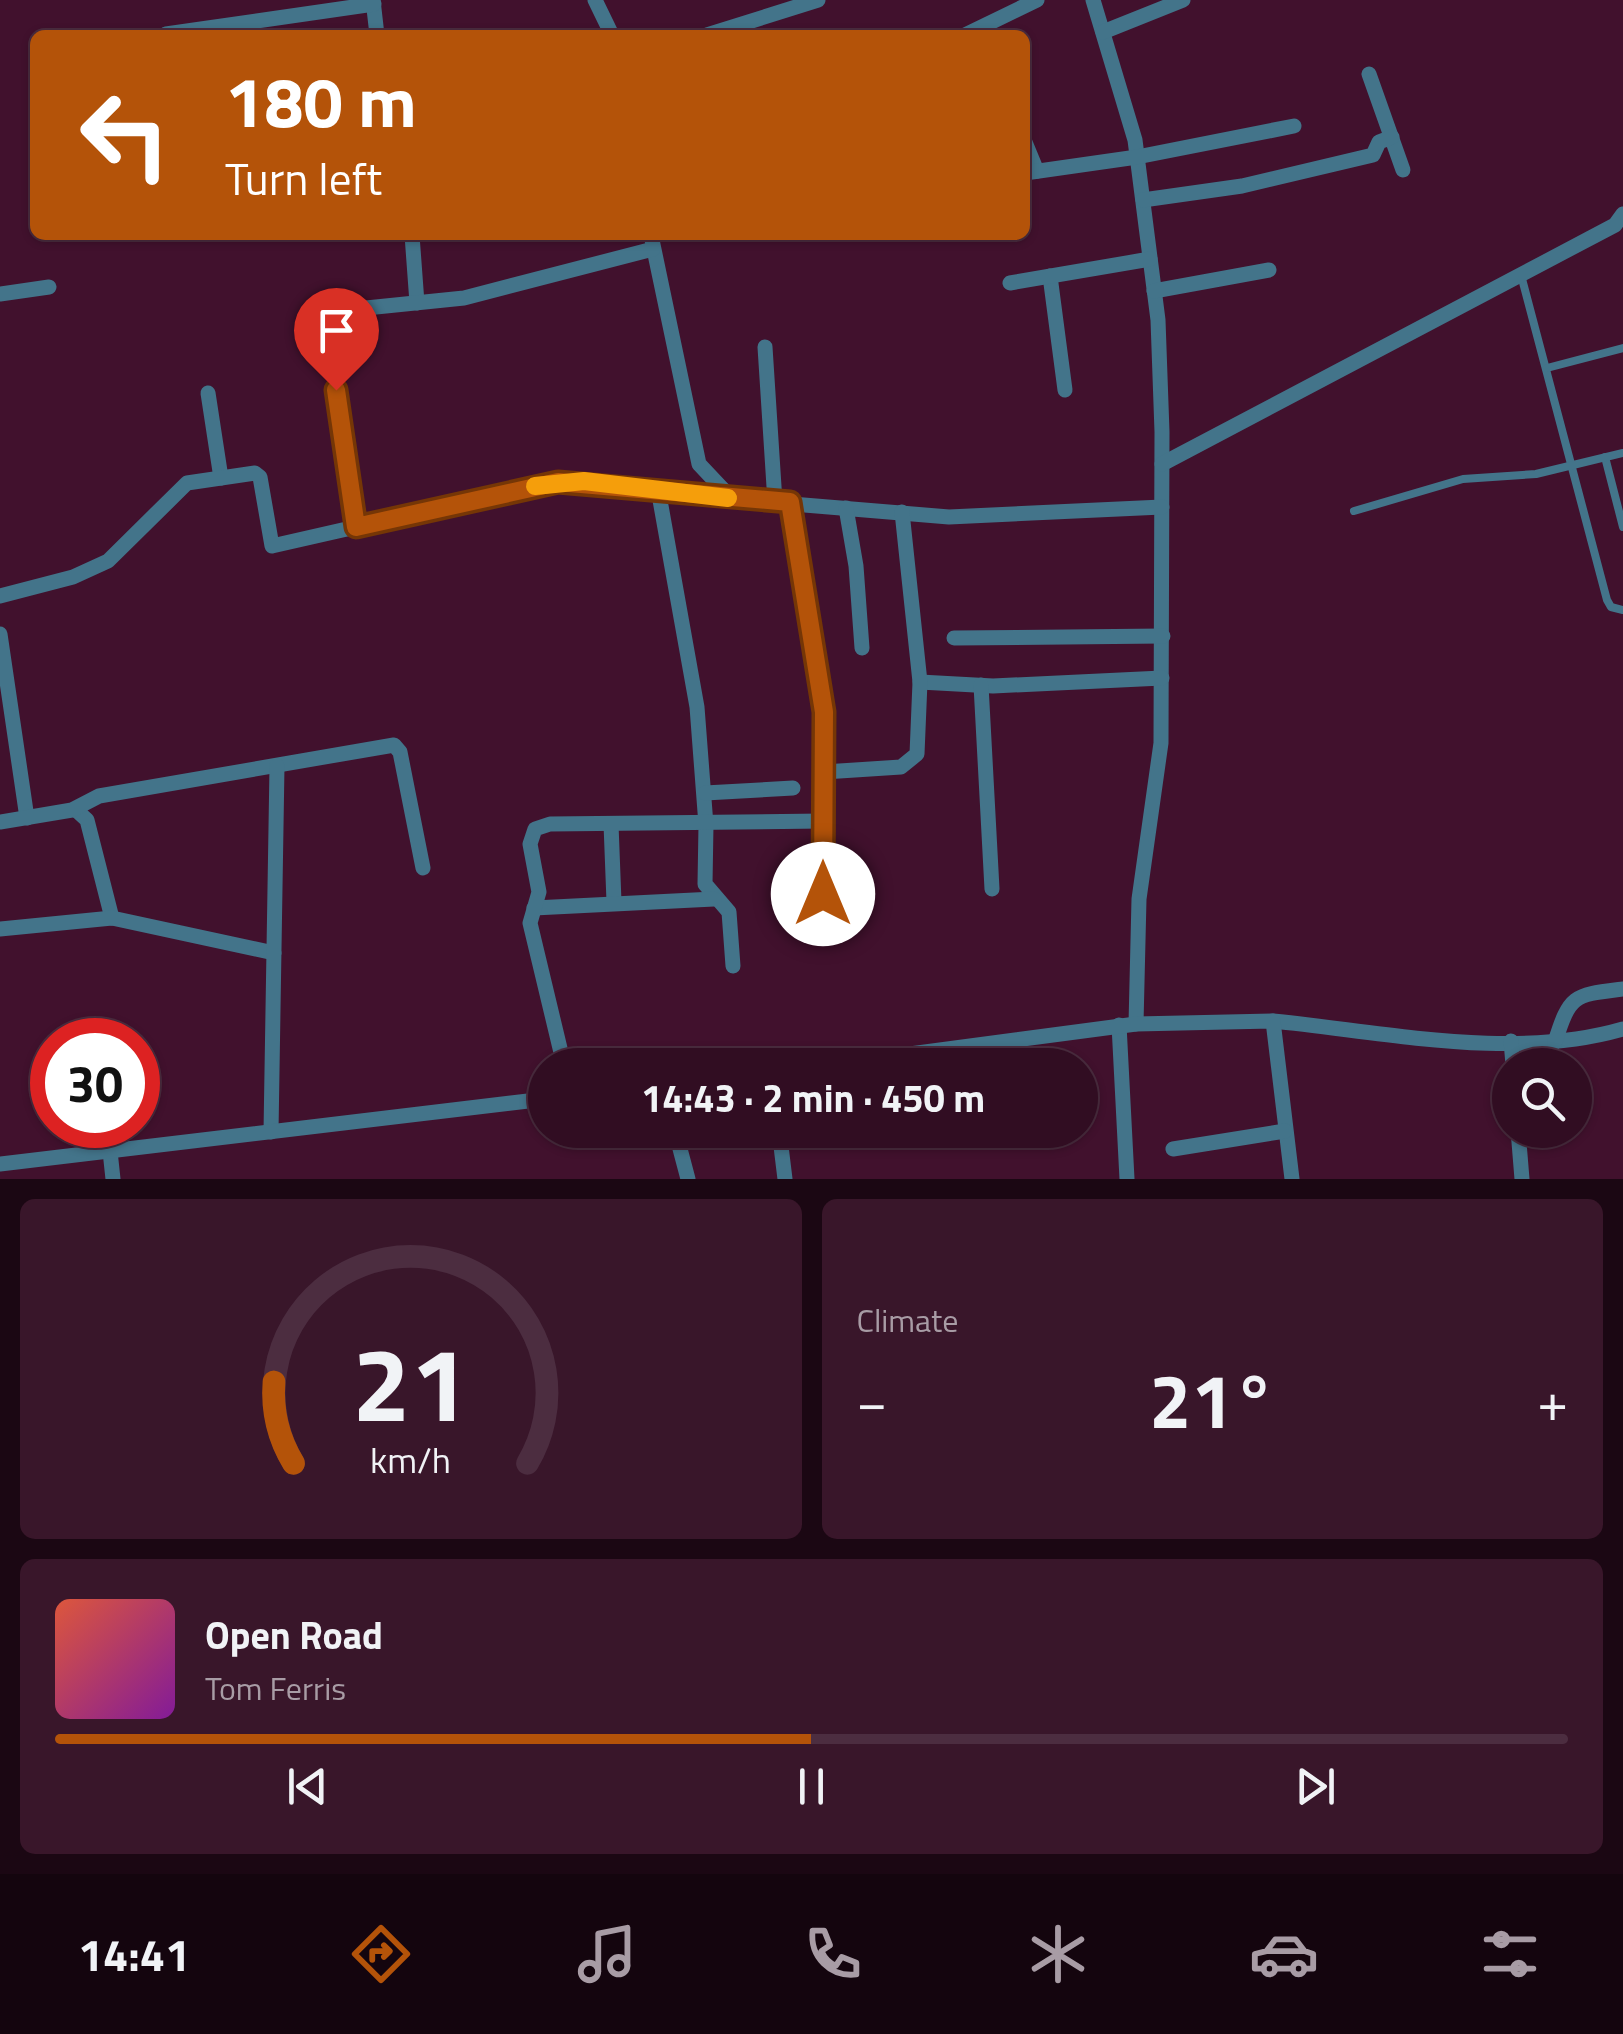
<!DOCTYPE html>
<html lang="en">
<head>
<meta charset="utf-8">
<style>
  :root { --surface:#310d22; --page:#39162a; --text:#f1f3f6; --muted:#a89ca5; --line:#4c2d40; --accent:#b45309 }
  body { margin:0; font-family:"Titillium Web",sans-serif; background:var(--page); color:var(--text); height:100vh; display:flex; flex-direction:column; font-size:38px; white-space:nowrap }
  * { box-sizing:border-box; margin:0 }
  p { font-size:32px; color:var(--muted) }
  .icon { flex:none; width:55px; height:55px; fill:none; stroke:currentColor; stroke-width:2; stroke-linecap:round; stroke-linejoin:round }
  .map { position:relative; height:1179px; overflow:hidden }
  .details { display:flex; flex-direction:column; gap:20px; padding:20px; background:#1b0713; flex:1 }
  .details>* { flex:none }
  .banner { position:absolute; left:30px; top:30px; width:1000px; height:210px; border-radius:15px; box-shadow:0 2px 8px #0004,0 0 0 2px var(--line); background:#b45309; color:#fff; overflow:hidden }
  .fabs { position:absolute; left:1492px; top:1048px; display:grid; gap:20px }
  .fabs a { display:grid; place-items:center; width:100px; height:100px; border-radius:50%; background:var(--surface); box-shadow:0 2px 8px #0004,0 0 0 2px var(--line); font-size:50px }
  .speed { position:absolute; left:30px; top:1018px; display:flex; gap:20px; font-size:50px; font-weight:700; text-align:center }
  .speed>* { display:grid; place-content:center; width:130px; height:130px; border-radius:50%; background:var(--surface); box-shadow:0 2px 8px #0004,0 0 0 2px var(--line); line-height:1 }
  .speed .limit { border:15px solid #d22; background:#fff; color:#111 }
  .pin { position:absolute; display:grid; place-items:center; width:85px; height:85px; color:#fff; margin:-102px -42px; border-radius:50% 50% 50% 0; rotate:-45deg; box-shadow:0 0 10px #0007 }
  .pin .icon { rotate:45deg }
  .me { position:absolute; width:110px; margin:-55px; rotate:0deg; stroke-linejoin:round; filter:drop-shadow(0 0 8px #0008) }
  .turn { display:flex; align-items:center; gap:35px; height:210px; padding:0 30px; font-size:45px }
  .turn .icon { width:130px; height:130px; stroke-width:2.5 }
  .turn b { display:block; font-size:70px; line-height:85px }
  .big { font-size:75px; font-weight:700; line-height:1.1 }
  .details .card { flex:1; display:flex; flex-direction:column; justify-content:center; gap:15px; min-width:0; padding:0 35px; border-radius:15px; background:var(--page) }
  .details .dial { align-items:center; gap:0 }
  .dial svg { height:260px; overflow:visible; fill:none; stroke:var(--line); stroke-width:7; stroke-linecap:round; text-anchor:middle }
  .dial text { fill:var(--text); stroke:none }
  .song { display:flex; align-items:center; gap:30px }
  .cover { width:120px; height:120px; border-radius:15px; background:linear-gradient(135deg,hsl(10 70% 55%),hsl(290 70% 35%)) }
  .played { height:10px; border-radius:5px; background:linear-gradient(90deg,var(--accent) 50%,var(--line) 50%) }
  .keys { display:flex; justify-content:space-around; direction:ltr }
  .heat { display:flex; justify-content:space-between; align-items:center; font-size:55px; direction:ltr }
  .details .tiles { flex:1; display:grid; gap:20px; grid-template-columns:1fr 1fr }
  .card:last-child { grid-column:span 2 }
  .trip { position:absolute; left:528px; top:1048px; width:570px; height:100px; border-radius:50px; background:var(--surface); box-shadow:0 2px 8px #0004,0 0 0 2px var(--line); font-weight:700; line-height:100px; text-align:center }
  .dock { display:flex; height:160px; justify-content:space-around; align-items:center; background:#14050e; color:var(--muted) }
  .dock .icon { width:70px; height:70px }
  .dock .on { color:var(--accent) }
  .dock b { font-size:45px; color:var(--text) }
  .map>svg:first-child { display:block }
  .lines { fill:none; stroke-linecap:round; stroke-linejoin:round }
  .lane { stroke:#43748a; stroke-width:8 }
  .street { stroke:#43748a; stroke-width:15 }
  .route-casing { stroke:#753606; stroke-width:25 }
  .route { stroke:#b45309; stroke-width:18 }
  .slow { stroke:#f59e0b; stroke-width:18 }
</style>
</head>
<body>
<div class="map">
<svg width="1623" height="1179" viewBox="0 0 1623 1179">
  <rect width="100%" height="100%" fill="#41112d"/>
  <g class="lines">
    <g class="lane">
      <path d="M1521,275L1607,600L1611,607L1623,610"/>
      <path d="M1547,368L1623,348"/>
      <path d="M1605,457L1623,527"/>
      <path d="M1354,511L1463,479L1536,474L1623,453"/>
    </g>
    <g class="street">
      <path d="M373,0L377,35"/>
      <path d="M595,0L612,35"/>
      <path d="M1093,0L1135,140L1158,320L1162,432L1161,743L1139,899L1136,1024"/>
      <path d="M1103,32L1183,0"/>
      <path d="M166,34L374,4"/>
      <path d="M707,35L818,0"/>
      <path d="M965,35L1037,0"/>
      <path d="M1369,74L1403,170"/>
      <path d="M1025,142L1037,171"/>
      <path d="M1025,173L1137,157L1294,126"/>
      <path d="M1143,200L1242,186L1373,155L1379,142L1392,137"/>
      <path d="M412,235L417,303"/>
      <path d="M651,235L699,464L732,499L949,517L1162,507"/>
      <path d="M1050,276L1065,390"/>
      <path d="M1010,283L1150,259"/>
      <path d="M1154,291L1269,270"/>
      <path d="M0,294L49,287"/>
      <path d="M765,347L775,502"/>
      <path d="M208,393L221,478"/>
      <path d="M1162,464L1615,225L1623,214"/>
      <path d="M658,489L697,707L706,825L705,884L729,912L733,966"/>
      <path d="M790,503L824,712L823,895"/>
      <path d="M846,508L856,566L862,648"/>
      <path d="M355,527L327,312L464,298L653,249"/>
      <path d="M0,596L73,577L108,561L187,483L255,473L260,477L272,546L558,481L732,499"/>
      <path d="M0,634L27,818"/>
      <path d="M954,638L1163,636"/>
      <path d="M920,682L993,686L1162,678"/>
      <path d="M981,685L992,889"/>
      <path d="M824,772L901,767L917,754L920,682L902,512"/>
      <path d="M705,793L793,788"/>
      <path d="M75,809L87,820L112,918"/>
      <path d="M0,822L72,810L99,796L394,745L400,752L423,868"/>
      <path d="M611,824L614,902"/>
      <path d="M534,908L714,899"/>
      <path d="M0,929L112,918L274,953"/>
      <path d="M1273,1021C1385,1032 1513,1061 1623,1029"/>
      <path d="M1119,1025L1127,1179"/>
      <path d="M1511,1041L1513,1065"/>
      <path d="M1555,1042C1570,994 1574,995 1623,989"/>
      <path d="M564,1065L530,923L539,892L530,844L535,829L550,824L823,821"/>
      <path d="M827,1065L1136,1024L1273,1021L1292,1179"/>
      <path d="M675,1130L688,1179"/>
      <path d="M779,1130L785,1179"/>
      <path d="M1518,1130L1522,1179"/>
      <path d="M271,1132L277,766"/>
      <path d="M1173,1149L1285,1131"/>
      <path d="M110,1151L113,1179"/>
      <path d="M0,1164L545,1099"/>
    </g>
  </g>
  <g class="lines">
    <defs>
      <path id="route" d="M336,390L356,527L558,482L790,502L824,712L823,894"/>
    </defs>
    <use href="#route" class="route-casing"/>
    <use href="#route" class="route"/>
    <path class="slow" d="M535,486L584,481L728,498"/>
  </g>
</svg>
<div class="fabs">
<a><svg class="icon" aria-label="search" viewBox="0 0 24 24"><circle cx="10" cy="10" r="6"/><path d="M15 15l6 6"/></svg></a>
</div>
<div class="speed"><div class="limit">30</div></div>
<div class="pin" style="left:336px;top:390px;background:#d93025"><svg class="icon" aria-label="arrive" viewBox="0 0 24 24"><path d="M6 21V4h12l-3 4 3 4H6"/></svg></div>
<svg class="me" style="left:823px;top:894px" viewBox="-20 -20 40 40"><circle r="19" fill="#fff"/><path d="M0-13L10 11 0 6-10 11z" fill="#b45309"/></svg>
<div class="trip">14:43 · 2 min · 450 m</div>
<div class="banner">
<div class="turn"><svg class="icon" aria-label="left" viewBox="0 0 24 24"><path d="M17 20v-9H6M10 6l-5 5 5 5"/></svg><div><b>180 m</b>Turn left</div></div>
</div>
</div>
<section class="details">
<div class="tiles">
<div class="card dial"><svg viewBox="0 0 100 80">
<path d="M14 69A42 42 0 1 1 86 69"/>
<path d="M14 69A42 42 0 0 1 8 44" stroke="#b45309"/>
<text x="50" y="56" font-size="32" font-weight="700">21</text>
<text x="50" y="72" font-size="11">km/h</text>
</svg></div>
<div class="card"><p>Climate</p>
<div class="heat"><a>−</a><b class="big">21°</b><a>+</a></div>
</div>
<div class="card">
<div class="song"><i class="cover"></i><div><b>Open Road</b><p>Tom Ferris</p></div></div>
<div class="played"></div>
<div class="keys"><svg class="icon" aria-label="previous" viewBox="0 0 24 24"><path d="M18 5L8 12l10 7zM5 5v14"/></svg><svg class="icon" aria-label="pause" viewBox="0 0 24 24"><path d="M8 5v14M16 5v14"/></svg><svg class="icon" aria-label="next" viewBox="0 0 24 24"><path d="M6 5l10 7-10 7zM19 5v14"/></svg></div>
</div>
</div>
</section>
<nav class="dock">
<b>14:41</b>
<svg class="icon on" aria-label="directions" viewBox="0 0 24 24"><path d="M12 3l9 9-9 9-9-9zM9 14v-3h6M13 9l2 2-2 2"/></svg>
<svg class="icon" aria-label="music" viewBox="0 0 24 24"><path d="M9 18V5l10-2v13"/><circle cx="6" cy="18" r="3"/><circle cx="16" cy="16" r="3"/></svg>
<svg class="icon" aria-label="phone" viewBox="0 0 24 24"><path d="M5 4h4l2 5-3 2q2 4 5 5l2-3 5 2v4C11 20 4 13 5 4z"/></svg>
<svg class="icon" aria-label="climate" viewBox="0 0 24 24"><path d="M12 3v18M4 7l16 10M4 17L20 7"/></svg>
<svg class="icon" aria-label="car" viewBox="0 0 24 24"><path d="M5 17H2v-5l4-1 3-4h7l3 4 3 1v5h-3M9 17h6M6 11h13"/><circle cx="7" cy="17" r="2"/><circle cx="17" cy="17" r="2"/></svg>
<svg class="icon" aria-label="filters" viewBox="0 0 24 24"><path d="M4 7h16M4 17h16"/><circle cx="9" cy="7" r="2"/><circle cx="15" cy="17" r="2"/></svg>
</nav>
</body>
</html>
